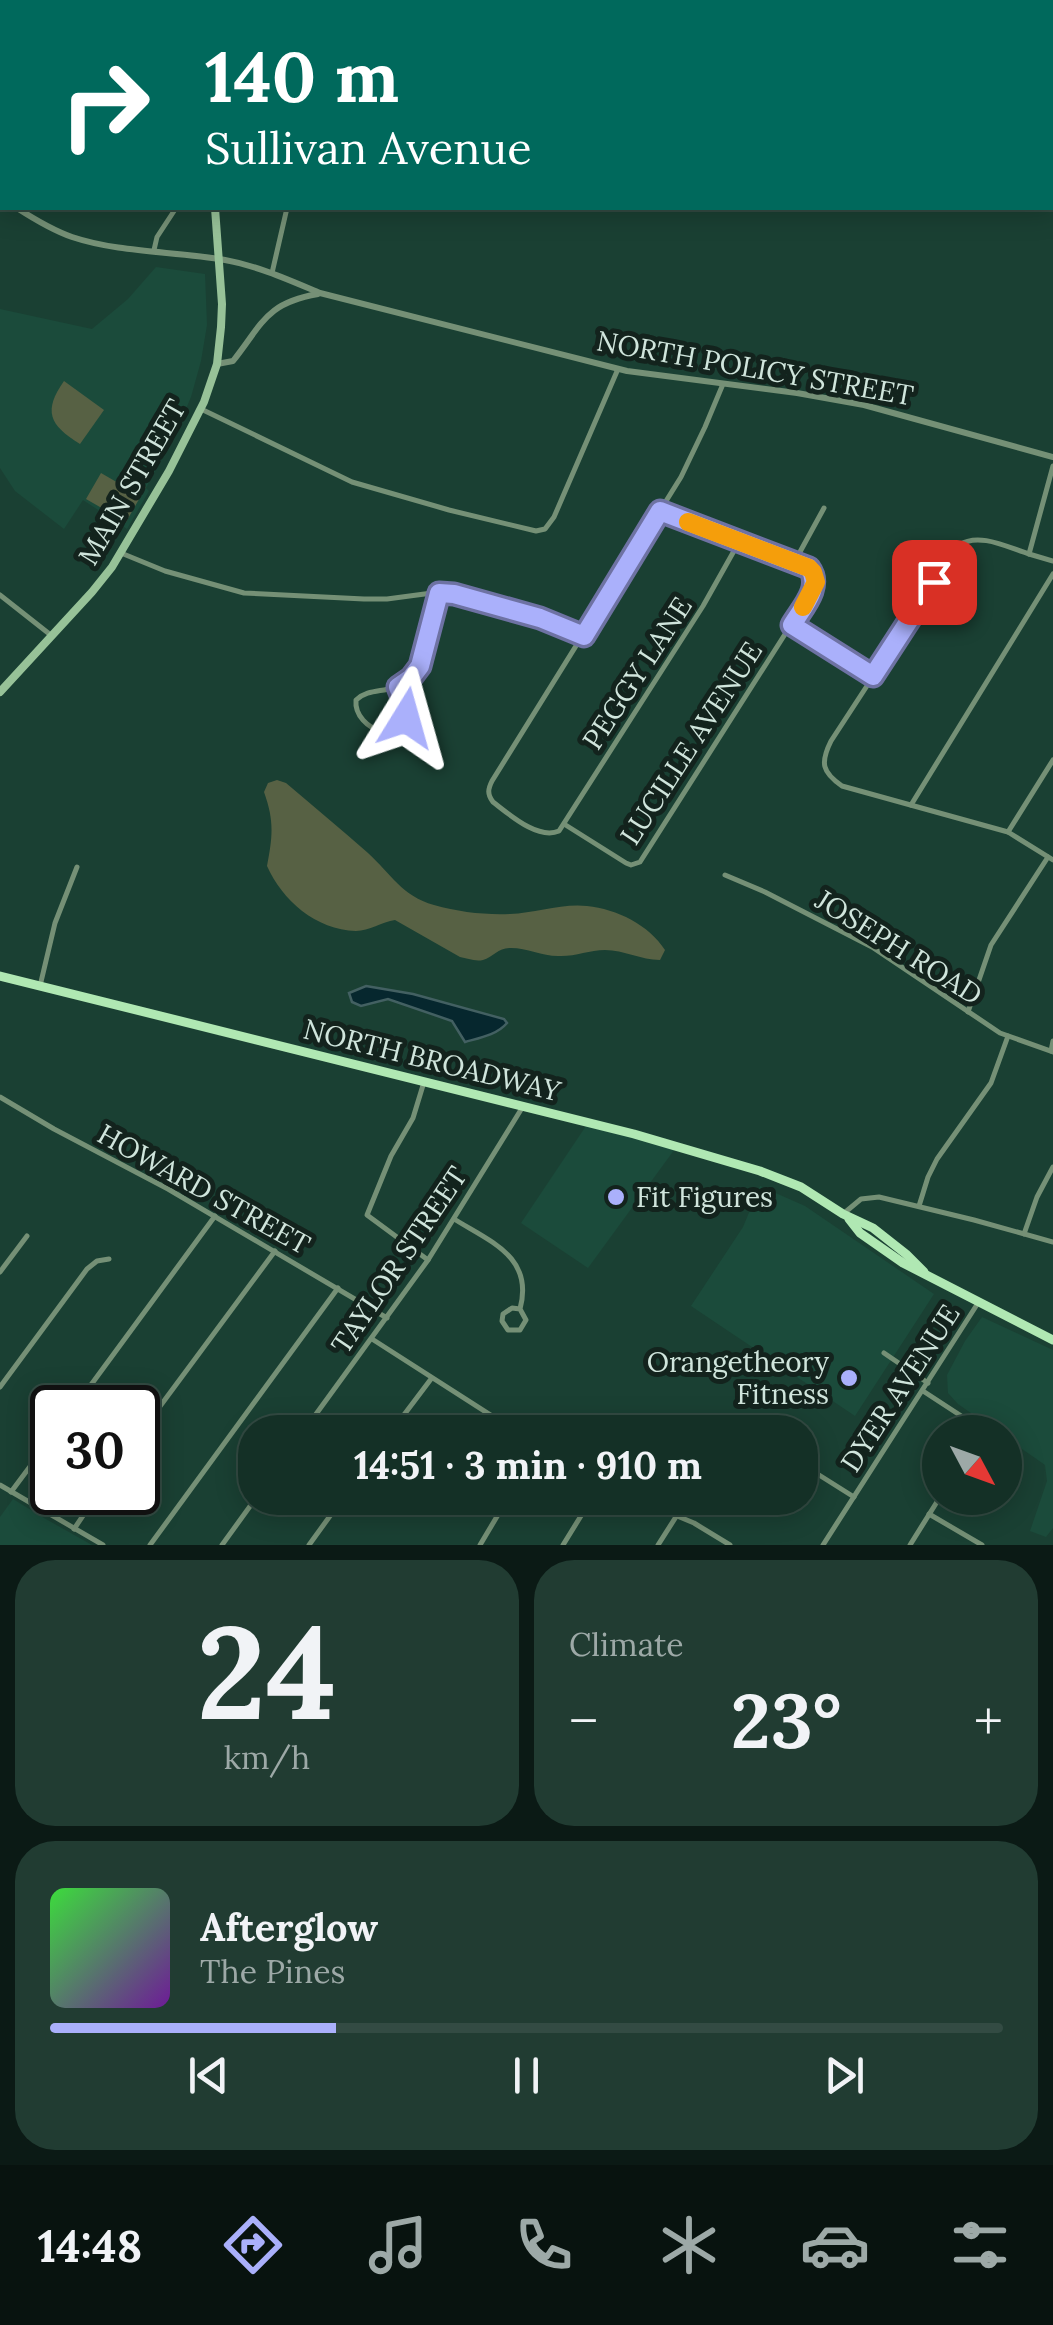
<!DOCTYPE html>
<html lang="en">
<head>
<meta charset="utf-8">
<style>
  :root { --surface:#143026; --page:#213c32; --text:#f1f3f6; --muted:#9da9a7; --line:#334b43; --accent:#aab0fb }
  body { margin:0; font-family:Lora,serif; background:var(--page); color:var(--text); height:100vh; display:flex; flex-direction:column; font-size:38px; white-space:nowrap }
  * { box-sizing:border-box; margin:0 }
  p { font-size:32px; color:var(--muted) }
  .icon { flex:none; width:55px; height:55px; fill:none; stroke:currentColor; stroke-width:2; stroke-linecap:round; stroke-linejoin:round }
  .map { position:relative; height:1545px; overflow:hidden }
  .sheet { display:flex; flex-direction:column; gap:15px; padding:15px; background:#0b1a15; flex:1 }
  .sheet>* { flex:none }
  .banner { position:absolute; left:0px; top:0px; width:1055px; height:210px; box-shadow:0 5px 25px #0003,0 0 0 2px var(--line); background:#00695c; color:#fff; overflow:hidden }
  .needle { width:65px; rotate:131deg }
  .buttons { position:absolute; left:922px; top:1415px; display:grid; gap:20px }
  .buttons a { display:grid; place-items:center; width:100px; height:100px; border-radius:50%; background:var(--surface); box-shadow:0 5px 25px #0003,0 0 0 2px var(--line); font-size:50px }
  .speed { position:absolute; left:30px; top:1385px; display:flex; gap:20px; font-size:50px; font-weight:700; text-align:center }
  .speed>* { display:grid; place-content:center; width:130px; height:130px; border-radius:50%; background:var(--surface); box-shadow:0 5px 25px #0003,0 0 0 2px var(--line); line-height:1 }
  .speed .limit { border:5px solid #111; border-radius:15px; background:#fff; color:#111 }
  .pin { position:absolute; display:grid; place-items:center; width:85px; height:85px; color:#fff; margin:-42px; border-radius:20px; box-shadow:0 5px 15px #0006 }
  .me { position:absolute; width:110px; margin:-55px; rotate:8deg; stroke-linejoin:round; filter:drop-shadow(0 0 8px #0008) }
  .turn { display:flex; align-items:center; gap:35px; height:210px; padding:0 40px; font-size:45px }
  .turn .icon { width:130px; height:130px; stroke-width:2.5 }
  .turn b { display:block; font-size:70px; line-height:85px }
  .big { font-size:75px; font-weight:700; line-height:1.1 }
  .sheet .widget { flex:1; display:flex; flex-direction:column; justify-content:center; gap:15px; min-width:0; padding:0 35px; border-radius:40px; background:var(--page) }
  .sheet .dial { align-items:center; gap:0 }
  .dial b { font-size:130px; line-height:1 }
  .song { display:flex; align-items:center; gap:30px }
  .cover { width:120px; height:120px; border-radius:15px; background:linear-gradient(135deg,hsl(120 70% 55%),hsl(280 70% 35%)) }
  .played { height:10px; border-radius:5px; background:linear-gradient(90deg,var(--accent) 30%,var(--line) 30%) }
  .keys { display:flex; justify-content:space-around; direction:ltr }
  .heat { display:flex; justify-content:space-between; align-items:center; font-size:55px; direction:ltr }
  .sheet .tiles { flex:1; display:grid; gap:15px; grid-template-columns:1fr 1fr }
  .widget:last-child { grid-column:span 2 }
  .trip { position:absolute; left:238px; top:1415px; width:580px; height:100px; border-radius:40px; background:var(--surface); box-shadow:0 5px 25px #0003,0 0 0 2px var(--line); font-weight:700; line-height:100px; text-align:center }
  .tabs { display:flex; height:160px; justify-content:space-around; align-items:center; background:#08130f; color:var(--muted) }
  .tabs .icon { width:70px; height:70px }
  .tabs .current { color:var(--accent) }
  .tabs b { font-size:45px; color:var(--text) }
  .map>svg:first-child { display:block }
  .built { fill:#1b4b3b }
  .green { fill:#576144 }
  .water { fill:#06272e; stroke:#436062; stroke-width:2.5 }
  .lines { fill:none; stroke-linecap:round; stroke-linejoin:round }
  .minor { stroke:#759076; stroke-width:5 }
  .tertiary { stroke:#759076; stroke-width:6 }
  .secondary { stroke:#97c298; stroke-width:8 }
  .primary { stroke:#b0e8b3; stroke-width:9 }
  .route-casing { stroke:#6e72a3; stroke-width:25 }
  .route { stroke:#aab0fb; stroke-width:18 }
  .slow { stroke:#f59e0b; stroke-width:18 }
  .poi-dot { fill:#aab0fb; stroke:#13231d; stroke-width:4 }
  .labels { text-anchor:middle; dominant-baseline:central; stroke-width:10; stroke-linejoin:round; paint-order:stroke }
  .street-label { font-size:28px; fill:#d0e5dc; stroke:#13231d }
  .poi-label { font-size:28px; fill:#d0e5dc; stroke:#13231d; text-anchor:start }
</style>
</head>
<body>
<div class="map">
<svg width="1053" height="1545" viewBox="0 0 1053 1545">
  <rect width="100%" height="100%" fill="#1a4033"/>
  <g class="built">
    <path d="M156,267L205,274L207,325L201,361L191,397L177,430L146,488L149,491L127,529L83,500L64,529L15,491L0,468V309L92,329L128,299Z"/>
    <path d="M588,1123L677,1146L588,1268L521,1223Z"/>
    <path d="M760,1186L805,1206L934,1294L855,1416L691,1306L743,1227Z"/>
    <path d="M982,1317L1053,1350V1528L1046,1537L1030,1531L1047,1481L1045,1465L1005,1437V1432H998L958,1404L948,1393L947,1375L965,1341Z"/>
    <path d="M13,1499L44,1518L92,1545H0V1517Z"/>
  </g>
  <g class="green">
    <path d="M64,381L104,410L80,444C49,425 43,411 64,381Z"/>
    <path d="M101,473L120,484L126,475L146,487L126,522L86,499Z"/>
    <path d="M277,780L286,783C313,806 341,829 368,853C391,874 402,896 434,905C459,912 484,915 510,914C535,913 563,903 587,906C617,909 649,925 665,950L660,960C641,960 624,950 605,950C589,950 574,957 558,956C542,956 527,948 511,948C499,947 493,957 483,960C475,962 467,958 460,957L395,920C382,922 369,931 356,931C316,930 282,900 267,866C273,835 274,820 264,792L268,783Z"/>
  </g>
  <path class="water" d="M366,986L413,994L504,1019L507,1023C497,1035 479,1038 465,1042L452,1021L388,999L361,1006L352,1002L349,993Z"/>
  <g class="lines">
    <g class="minor">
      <path d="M160,0V2"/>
      <path d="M349,2L351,0"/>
      <path d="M0,87H2"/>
      <path d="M2,106L0,125L2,149"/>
      <path d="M0,182L2,175"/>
      <path d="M154,250L157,237L176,208"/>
      <path d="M272,273L287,208"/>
      <path d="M723,384L705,427L681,477L492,781C488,789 487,794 493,802C510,815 538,840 559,831L703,606L739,542"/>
      <path d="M201,409L352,482L449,510L536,531L545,529L554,517L618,369"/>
      <path d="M1053,466L1029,554C1007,547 979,532 959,545L831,741C820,763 822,772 842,786L1008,832L1053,860"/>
      <path d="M121,553L165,571L244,593L364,599H387L432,593L453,594L540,619L584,636"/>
      <path d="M1029,554L1053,561"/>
      <path d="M795,561L824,508"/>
      <path d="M0,595L52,636"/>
      <path d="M792,625L873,676"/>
      <path d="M398,687C401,695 405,703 406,711C410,749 353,731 356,700C367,690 379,692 393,688C428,679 431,624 439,593"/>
      <path d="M911,805L1053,574"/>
      <path d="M564,824L626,863L631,865L640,862L815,587C817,575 812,570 803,565L660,511"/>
      <path d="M1008,832L1053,760"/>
      <path d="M725,875L765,892L872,947L1000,1033L1053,1052"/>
      <path d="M40,986L55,923L77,867"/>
      <path d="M968,1012L991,945L1048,857"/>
      <path d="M1051,1051L1053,1041"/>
      <path d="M424,1082L413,1118L391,1156L367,1215L428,1260"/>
      <path d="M0,1097L54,1129L168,1189L387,1318"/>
      <path d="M919,1206L928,1177L937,1159L991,1083L1008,1036"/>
      <path d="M843,1214L861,1199L879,1197L974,1220L1053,1242"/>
      <path d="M454,1219C491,1242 534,1257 520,1309L526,1320L520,1330H508L502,1321L503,1314L512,1308L520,1309"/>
      <path d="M1024,1234L1037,1197L1053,1167"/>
      <path d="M0,1272L27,1236"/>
      <path d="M372,1339L517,1432"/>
      <path d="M884,1353L928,1383"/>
      <path d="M0,1387L87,1269L97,1261L109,1259"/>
      <path d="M923,1391L972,1423L977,1432"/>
      <path d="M74,1408L215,1216"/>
      <path d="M303,1432L428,1260L522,1108"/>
      <path d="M391,1432L431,1379"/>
      <path d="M740,1432H745"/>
      <path d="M138,1436L275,1251"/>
      <path d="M800,1463L854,1497"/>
      <path d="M0,1485L103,1545"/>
      <path d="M11,1492L52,1437"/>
      <path d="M634,1498L694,1523L730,1545"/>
      <path d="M929,1514L982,1545"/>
      <path d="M74,1529L99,1492"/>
      <path d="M150,1545L338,1288"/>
      <path d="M222,1545L256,1498"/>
      <path d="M309,1545L343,1498"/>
      <path d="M480,1545L508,1498"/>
      <path d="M563,1545L592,1498"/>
      <path d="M658,1545L688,1498"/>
      <path d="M823,1545L978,1303"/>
      <path d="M910,1545L940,1497"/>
    </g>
    <g class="tertiary">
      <path d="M0,194L2,196"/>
      <path d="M17,208C34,219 52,230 72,237C120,253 175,251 225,260C258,266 289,280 320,293L627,371L797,393L864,405L1053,457"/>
      <path d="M217,364L233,361C263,323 266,303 318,294"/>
    </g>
    <g class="secondary">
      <path d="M197,0L198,2"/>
      <path d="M0,692L92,592L112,567L169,471L204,402L217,364L221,327L222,304L215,208"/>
    </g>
    <g class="primary">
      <path d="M0,976L634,1134L760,1171L801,1187L843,1214L873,1228L906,1254L924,1272"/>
      <path d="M849,1219L860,1233L903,1263L1053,1340"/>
    </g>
  </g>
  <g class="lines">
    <defs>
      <path id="route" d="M406,718V708L398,687L411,678L420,666L439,593L454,594L540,618L584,636L660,511L809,568C823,587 802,608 792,625L873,676L934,582"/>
    </defs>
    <use href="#route" class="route-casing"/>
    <use href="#route" class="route"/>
    <path class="slow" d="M688,522L809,568L813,572L816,582L803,607"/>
  </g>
  <g class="poi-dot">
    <circle cx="616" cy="1197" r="10"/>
    <circle cx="849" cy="1378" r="10"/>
  </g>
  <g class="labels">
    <g class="street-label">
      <text transform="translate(755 368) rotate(10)">NORTH POLICY STREET</text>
      <text transform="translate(132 482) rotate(-60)">MAIN STREET</text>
      <text transform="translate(637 673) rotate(-57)">PEGGY LANE</text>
      <text transform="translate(691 743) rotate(-57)">LUCILLE AVENUE</text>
      <text transform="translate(899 947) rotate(32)">JOSEPH ROAD</text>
      <text transform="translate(432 1060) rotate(14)">NORTH BROADWAY</text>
      <text transform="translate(204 1189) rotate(29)">HOWARD STREET</text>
      <text transform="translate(399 1260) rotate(-56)">TAYLOR STREET</text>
      <text transform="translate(900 1388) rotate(-57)">DYER AVENUE</text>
    </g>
    <g class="poi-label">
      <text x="636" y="1197">Fit Figures</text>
      <text x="829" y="1362" text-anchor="end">Orangetheory<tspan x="829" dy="32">Fitness</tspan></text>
    </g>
  </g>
</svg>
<div class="buttons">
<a><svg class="needle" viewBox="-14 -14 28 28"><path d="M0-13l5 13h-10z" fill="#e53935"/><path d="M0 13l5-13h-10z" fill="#9da9a7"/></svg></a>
</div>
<div class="speed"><div class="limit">30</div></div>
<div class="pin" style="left:934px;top:582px;background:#d93025"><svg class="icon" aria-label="arrive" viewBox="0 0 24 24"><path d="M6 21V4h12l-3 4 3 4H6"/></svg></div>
<svg class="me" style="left:406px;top:718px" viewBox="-20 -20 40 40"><path d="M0-17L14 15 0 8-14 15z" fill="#aab0fb" stroke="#fff" stroke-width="4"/></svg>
<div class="trip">14:51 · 3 min · 910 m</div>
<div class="banner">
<div class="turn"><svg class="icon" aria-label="right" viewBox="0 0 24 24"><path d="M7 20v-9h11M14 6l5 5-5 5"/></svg><div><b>140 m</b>Sullivan Avenue</div></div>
</div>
</div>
<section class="sheet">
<div class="tiles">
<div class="widget dial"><b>24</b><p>km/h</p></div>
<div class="widget"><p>Climate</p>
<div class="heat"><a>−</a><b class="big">23°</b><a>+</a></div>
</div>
<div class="widget">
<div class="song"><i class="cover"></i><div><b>Afterglow</b><p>The Pines</p></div></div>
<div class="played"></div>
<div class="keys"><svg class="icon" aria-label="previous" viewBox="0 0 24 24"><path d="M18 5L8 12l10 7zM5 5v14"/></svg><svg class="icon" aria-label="pause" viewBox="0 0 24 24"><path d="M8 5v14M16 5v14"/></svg><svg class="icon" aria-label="next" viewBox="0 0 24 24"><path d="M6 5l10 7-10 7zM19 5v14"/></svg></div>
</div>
</div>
</section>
<nav class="tabs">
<b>14:48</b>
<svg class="icon current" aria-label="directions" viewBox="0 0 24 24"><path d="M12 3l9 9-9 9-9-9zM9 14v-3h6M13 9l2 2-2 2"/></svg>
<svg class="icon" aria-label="music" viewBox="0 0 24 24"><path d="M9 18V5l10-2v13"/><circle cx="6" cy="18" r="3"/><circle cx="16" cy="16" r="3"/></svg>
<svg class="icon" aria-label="phone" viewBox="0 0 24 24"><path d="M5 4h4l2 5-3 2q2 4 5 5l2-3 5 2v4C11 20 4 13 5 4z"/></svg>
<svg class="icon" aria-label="climate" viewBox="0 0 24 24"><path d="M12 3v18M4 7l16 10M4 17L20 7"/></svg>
<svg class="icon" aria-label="car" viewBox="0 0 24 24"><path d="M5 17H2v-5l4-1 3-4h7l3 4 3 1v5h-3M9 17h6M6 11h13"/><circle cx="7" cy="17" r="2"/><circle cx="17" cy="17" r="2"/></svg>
<svg class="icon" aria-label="filters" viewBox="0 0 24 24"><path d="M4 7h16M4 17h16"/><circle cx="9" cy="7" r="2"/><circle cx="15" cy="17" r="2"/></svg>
</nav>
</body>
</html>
